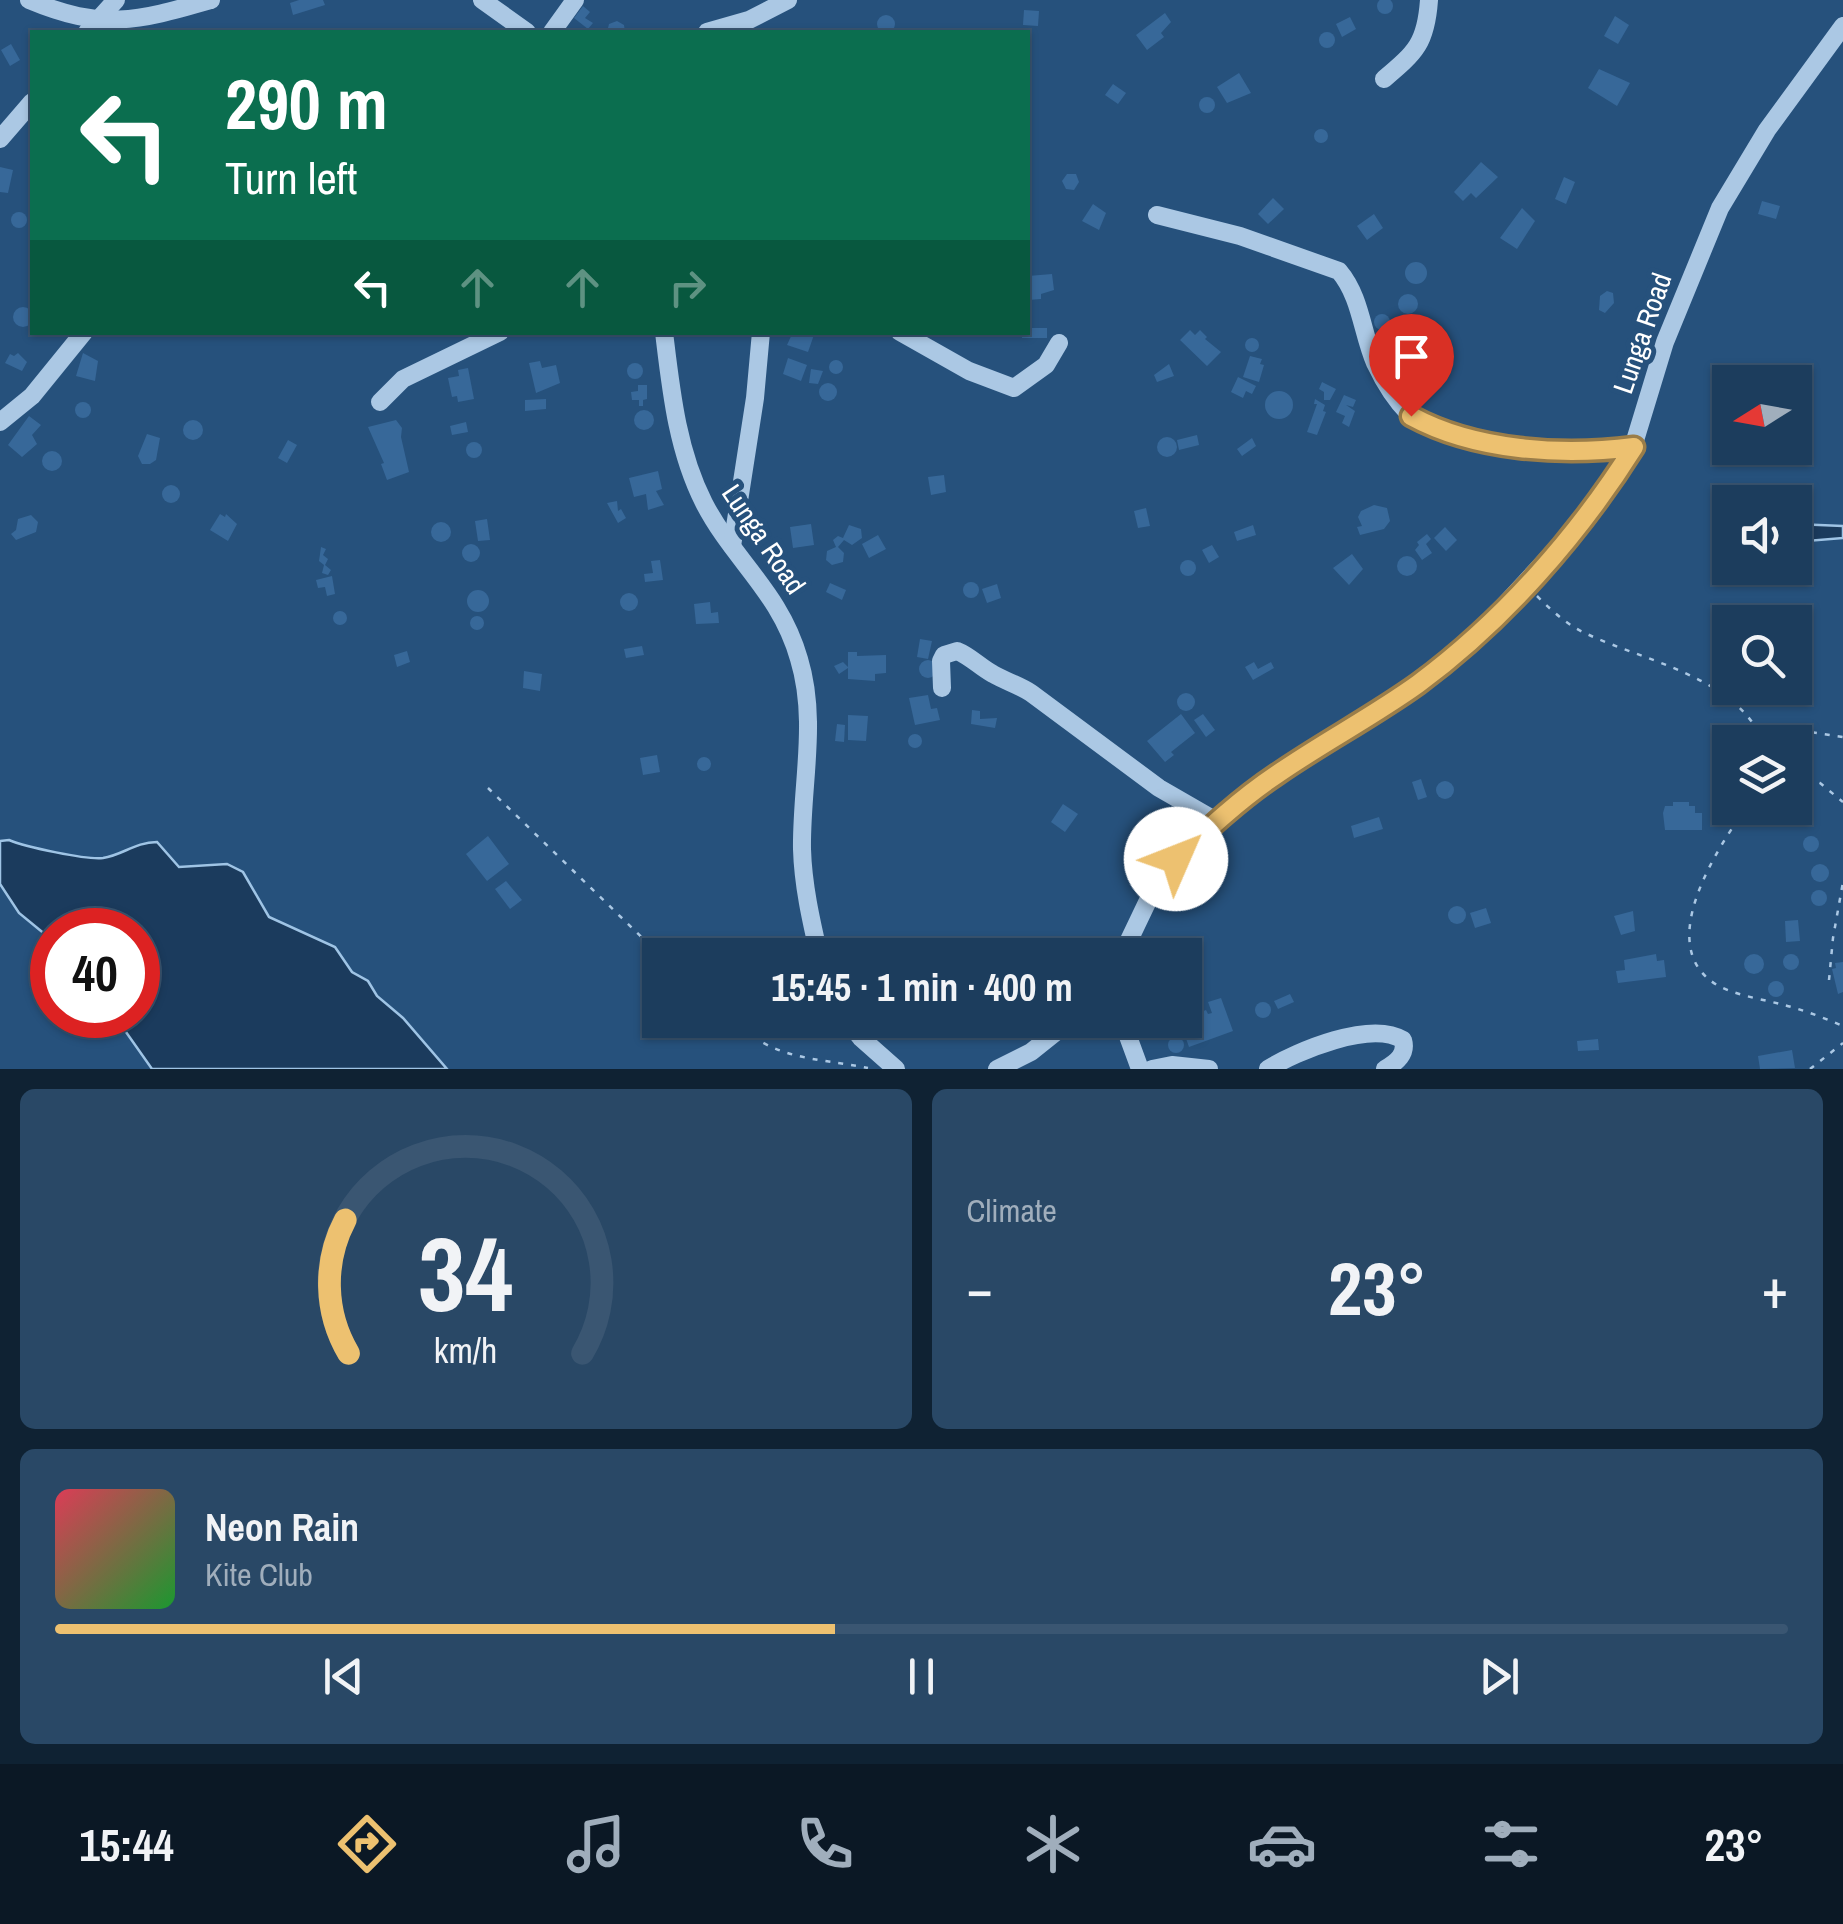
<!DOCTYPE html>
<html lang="en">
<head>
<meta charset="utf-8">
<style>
  :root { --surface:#1c3d5d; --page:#294866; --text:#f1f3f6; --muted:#a0aebc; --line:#3a5672; --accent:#edc170 }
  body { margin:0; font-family:"Archivo Narrow",sans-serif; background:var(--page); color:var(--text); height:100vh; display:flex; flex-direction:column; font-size:38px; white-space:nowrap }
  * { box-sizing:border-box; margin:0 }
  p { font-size:32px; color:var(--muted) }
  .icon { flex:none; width:55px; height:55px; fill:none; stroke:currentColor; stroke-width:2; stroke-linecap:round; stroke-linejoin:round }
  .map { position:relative; height:1069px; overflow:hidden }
  .side { display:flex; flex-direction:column; gap:20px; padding:20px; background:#0f2233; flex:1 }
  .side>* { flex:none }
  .hud { position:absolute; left:30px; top:30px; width:1000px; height:305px; border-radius:0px; box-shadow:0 2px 8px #0004,0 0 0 2px var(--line); background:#0b6e4f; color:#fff; overflow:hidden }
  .needle { width:65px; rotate:259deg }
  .fabs { position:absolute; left:1712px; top:365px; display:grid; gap:20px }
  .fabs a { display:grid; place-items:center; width:100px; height:100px; border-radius:0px; background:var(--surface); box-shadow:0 2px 8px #0004,0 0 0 2px var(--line); font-size:50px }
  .speed { position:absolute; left:30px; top:908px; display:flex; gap:20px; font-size:50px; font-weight:700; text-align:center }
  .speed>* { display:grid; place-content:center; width:130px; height:130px; border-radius:50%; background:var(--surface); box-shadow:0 2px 8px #0004,0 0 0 2px var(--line); line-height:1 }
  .speed .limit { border:15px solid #d22; background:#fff; color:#111 }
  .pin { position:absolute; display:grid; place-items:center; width:85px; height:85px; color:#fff; margin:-102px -42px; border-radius:50% 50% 50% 0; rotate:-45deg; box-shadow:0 0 10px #0007 }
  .pin .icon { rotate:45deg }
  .me { position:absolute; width:110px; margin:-55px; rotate:46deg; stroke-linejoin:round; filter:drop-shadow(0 0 8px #0008) }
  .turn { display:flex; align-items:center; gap:35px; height:210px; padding:0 30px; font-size:45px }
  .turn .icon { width:130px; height:130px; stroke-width:2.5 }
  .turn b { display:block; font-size:70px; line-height:85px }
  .lanes { display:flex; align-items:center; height:95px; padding:0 30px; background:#0003; justify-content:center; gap:50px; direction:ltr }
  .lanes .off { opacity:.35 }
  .big { font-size:75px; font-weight:700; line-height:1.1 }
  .side .tile { flex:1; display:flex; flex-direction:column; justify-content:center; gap:15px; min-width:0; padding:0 35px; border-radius:15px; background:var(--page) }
  .side .dial { align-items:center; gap:0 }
  .dial svg { height:260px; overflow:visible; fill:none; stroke:var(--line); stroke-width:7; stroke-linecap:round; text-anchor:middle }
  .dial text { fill:var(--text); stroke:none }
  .song { display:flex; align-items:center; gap:30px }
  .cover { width:120px; height:120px; border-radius:15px; background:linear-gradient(135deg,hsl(350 70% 55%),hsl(130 70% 35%)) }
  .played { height:10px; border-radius:5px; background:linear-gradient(90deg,var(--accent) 45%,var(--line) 45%) }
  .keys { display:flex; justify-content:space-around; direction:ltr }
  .heat { display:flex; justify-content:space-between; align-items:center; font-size:55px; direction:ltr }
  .side .tiles { flex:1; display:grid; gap:20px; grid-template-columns:1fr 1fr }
  .tile:last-child { grid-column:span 2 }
  .trip { position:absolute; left:642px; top:938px; width:560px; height:100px; border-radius:0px; background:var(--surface); box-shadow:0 2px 8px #0004,0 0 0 2px var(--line); font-weight:700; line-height:100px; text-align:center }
  .dock { display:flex; height:160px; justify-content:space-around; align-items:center; background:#0b1825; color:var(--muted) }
  .dock .icon { width:70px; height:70px }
  .dock .active { color:var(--accent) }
  .dock b { font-size:45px; color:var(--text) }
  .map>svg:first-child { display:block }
  .water { fill:#1b3b5d; stroke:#9fc4e5; stroke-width:2.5 }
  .building { fill:#376899 }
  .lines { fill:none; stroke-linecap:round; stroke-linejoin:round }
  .path { stroke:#abc8e4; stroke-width:2.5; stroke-dasharray:5 8; stroke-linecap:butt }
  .minor { stroke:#abc8e4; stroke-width:18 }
  .route-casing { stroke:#9a7d49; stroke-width:25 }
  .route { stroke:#edc170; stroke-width:18 }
  .labels { text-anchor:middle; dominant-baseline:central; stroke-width:10; stroke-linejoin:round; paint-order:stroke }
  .street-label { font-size:28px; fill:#fff; stroke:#26517c }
</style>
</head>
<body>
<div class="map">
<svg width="1843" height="1069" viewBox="0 0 1843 1069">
  <rect width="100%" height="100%" fill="#26517c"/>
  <g class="water">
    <path d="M1795,524L1843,526V538L1795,542Z"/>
    <path d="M9,840C26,847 86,860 103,858C123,855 135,842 157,842L179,867L227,864L243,872L269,917L335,947L352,972L368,981L377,996L403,1018L447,1069H152L114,1015H138V930H52V940L19,913L0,884V841Z"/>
  </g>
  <g class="building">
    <circle cx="1385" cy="6" r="8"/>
    <path d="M299,0H323L325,5L293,15L290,3Z"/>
    <path d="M583,6L590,12L585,18L593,23L588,29L574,18Z"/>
    <path d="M1024,10L1039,11L1038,26L1023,25Z"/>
    <path d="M1165,13L1171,22L1161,33L1164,37L1147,50L1136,35Z"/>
    <circle cx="886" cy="24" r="9"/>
    <path d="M1615,16L1629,25L1618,44L1604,36Z"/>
    <path d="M1350,17L1356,29L1342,37L1336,24Z"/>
    <path d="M617,21L624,25L625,32H607L609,24Z"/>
    <circle cx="1327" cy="40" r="8"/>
    <path d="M11,44L20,60L10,66L1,50Z"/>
    <path d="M1599,69L1630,83L1617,106L1588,88Z"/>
    <path d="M1239,73L1251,93L1227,103L1217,87Z"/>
    <path d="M1113,84L1126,93L1118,104L1105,95Z"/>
    <circle cx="1207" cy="105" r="8"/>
    <circle cx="1321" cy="136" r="7"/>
    <path d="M1481,162L1498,177L1476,198L1471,193L1463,201L1454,192Z"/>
    <path d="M0,167L13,170L8,193L0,192Z"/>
    <path d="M1067,174H1076L1079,182L1074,190L1066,189L1062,181Z"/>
    <path d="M1564,177L1575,182L1566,204L1555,199Z"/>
    <path d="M1273,198L1284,209L1268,224L1258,214Z"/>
    <path d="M1762,201L1780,206L1776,219L1758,214Z"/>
    <path d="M1093,204L1106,213L1099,230L1082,221Z"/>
    <path d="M1522,208L1535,221L1517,249L1500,238Z"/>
    <circle cx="19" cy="220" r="8"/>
    <path d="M1374,214L1383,228L1367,240L1357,226Z"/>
    <circle cx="1416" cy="273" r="11"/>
    <path d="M1052,274L1054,290L1041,294V299L1028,300V276Z"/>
    <path d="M1607,291L1613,293L1614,303L1605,313L1599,310L1600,296Z"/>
    <circle cx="1408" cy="304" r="10"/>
    <circle cx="23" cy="317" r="10"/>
    <circle cx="1382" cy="322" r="8"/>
    <path d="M1028,328H1047V338H1022V332H1028Z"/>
    <path d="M1190,330L1195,335L1200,330L1207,337L1205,339L1221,352L1207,366L1180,340Z"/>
    <path d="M793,332H815L808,352L787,345Z"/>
    <circle cx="1252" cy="345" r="7"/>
    <path d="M18,353L27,362L22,371L5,363L10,354L14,356Z"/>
    <path d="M83,353L98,361L95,381L76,376Z"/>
    <path d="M1250,356L1262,359L1260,364L1264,365L1259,382L1243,377Z"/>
    <path d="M788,358L807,365L801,381L783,374Z"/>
    <circle cx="836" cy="367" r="7"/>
    <path d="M540,361L542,368L556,365L560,383L536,393L529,363Z"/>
    <circle cx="635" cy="371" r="8"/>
    <path d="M1169,364L1174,376L1157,382L1154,375Z"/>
    <path d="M468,368L474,399L458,402L457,396L452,397L448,378L459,376L458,370Z"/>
    <path d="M811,369L823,371L818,384L809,383Z"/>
    <path d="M1238,377L1256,386L1252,394L1246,391L1243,398L1231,392Z"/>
    <path d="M1322,382L1336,389L1330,400H1324V392L1319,389Z"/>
    <circle cx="828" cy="392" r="9"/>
    <path d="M638,385H647V399L643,400V406H639V400H632L631,392L638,391Z"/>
    <circle cx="1279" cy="405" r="14"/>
    <path d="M1344,395L1356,400L1353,407L1346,405L1355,411L1349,427L1342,423L1345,416L1336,412Z"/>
    <path d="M546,399V409L525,411V400Z"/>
    <path d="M1315,399L1325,405L1323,411L1326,412L1317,435L1307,432L1317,404H1314Z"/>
    <circle cx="83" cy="410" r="8"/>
    <circle cx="644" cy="420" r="10"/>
    <path d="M29,416L41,425L32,435L37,444L22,457L8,445Z"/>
    <circle cx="193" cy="430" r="10"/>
    <path d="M396,420L402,428L401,437L409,472L387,480L381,464L384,463L368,427Z"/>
    <path d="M466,422L468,432L452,435L450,426Z"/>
    <path d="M147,434L160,438L156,460L150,464H142L138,456Z"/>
    <path d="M1197,435L1199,445L1179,450L1177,440Z"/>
    <circle cx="1167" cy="447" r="10"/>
    <path d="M1252,438L1256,446L1242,456L1237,449Z"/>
    <path d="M288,440L297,445L287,463L278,458Z"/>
    <circle cx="474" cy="450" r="8"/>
    <circle cx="52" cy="461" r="10"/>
    <path d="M658,471L662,489L656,491L664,505L648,510L646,494L634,497L629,478Z"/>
    <path d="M944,475L946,492L931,495L928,477Z"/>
    <circle cx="171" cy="494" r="9"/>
    <path d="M617,501L618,511L621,509L626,518L618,523L607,503Z"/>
    <path d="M1374,505L1387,508L1390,521L1384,529L1360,535L1357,527L1362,526L1358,517L1361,511Z"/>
    <path d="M1146,508L1150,526L1138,528L1134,511Z"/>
    <path d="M220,514L225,517L226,514L237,524L228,541L210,530Z"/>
    <path d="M31,515L38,522L36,532L16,540L11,534L16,530L18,519Z"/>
    <path d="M487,519L490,540L478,541L475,521Z"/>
    <circle cx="441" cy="532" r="10"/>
    <path d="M811,524L814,545L793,548L790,527Z"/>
    <path d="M849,525L861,529L862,538L852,545L844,540L838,547L844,553L843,562L832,565L826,560L827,551L836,547L833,540L838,536L843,538Z"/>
    <path d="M1253,525L1256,535L1237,541L1234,532Z"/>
    <path d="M1445,527L1457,540L1446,551L1434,538Z"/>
    <path d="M1427,534L1431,539L1426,544L1432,553L1422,560L1415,550L1419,545L1417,542Z"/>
    <path d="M878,535L886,549L869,558L862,544Z"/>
    <circle cx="471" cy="553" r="9"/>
    <path d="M1212,545L1219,557L1209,563L1202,550Z"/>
    <path d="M321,547L326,549L323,555L328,559L325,565L331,570L328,575L322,573L324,565L319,561Z"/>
    <path d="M1352,554L1363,569L1349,585L1333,568Z"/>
    <circle cx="1407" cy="566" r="10"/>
    <circle cx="1188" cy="568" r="8"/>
    <path d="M660,560L663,580L645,582L644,574L653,573L651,561Z"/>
    <path d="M332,576L335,594L327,596L325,587L318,588L316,580Z"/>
    <circle cx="971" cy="590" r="8"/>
    <path d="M830,583L846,590L842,600L826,592Z"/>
    <path d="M997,584L1001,598L987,603L982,589Z"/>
    <circle cx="478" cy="601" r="11"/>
    <circle cx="629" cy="602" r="9"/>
    <path d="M710,602L711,613L718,612L719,623L696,624L694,604Z"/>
    <circle cx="340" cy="618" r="7"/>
    <circle cx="477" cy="623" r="7"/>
    <path d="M920,639L932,641L928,659L917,657Z"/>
    <path d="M642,646L644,655L626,658L624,649Z"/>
    <path d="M407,651L410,662L397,667L394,655Z"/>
    <path d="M848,652H857V656L886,655V673L875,674V681L848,679V668L839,674L834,666L843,662L848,667Z"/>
    <circle cx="928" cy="669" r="9"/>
    <path d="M1254,662L1258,669L1271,662L1274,668L1253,680L1245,667Z"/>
    <path d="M524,671L542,674L540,691L523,688Z"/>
    <circle cx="1186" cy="702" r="9"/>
    <path d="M928,695L931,709L937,708L940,720L915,725L909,698Z"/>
    <path d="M972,710L980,711V719L997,718L995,728L971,724Z"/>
    <path d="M1181,714L1195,733L1171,752L1174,755L1165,762L1147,741Z"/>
    <path d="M1203,714L1215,730L1206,737L1194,720Z"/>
    <path d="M848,715L868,716L866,741L848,740Z"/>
    <path d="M837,724L845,725L844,742L835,741Z"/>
    <circle cx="915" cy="741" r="7"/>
    <path d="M657,755L660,772L643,775L640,758Z"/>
    <circle cx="704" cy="764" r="7"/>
    <path d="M1421,779L1427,797L1418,800L1412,782Z"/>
    <circle cx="1445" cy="790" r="9"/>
    <path d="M1673,802H1689V806H1695V813H1702V830H1665L1663,813L1665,806H1673Z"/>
    <path d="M1063,804L1078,814L1065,832L1051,822Z"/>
    <path d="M1379,817L1383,829L1354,838L1351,826Z"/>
    <circle cx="1811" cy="844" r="8"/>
    <path d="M488,836L509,864L487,881L466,854Z"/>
    <circle cx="1820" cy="873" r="9"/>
    <path d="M506,881L522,900L510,909L495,889Z"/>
    <circle cx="1819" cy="898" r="8"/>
    <circle cx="1457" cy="915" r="9"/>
    <path d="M1486,908L1491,923L1475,928L1470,913Z"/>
    <path d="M1633,911L1635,931L1621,935L1614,916Z"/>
    <path d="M1798,920L1800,941L1786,942L1785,921Z"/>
    <circle cx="1791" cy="962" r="8"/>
    <path d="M1656,954L1657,961L1664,960L1666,977L1618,983L1616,971L1625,970L1624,960Z"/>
    <circle cx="1754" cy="964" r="10"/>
    <path d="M1843,962V992L1838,994L1832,969L1836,968L1835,963Z"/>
    <circle cx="1776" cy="989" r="8"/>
    <path d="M1290,994L1294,1002L1278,1009L1274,1001Z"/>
    <path d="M1221,998L1233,1031L1189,1047L1181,1024L1195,1019L1194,1015L1206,1010L1208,1014L1212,1013L1208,1002Z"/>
    <circle cx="1263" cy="1010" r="8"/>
    <path d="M973,1020H985L994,1032L985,1038Z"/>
    <circle cx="1176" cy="1045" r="8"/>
    <path d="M1598,1039L1599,1050L1578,1051L1577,1041Z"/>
    <path d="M1792,1050L1795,1068L1760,1069L1758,1056Z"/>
  </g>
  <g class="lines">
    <g class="path">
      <path d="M1537,596C1552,611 1567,625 1587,634C1644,661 1737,677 1763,742"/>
      <path d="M1760,731H1803L1843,737"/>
      <path d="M1795,774L1820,783L1843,802"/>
      <path d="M488,788L660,955"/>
      <path d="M1746,808C1716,850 1653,947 1717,985C1737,996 1762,999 1784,1005C1804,1010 1824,1018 1843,1026"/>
      <path d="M1829,980L1833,938L1843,882"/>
      <path d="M732,1020C776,1061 812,1057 868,1068"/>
      <path d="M1810,1069L1843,1043"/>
    </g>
    <g class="minor">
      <path d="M29,0C103,31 137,21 211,0"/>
      <path d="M482,0L527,32"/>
      <path d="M87,32L116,0"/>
      <path d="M552,32L575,0"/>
      <path d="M707,32L749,20L788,0"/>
      <path d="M1384,79C1416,52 1426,43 1429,0"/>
      <path d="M0,139L32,102"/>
      <path d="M1157,215L1240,236L1339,271C1361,297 1362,333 1375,363C1383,380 1396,401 1409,414C1434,438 1552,454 1588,452C1603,452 1618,449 1633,447"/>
      <path d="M664,332C671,390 677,450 704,503C734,561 780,592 799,659C818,721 801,786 802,849C803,885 811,920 819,955"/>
      <path d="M900,332L969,371L1014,388L1046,365L1059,343"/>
      <path d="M380,402L403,379L500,332"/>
      <path d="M0,422L32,396L84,332"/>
      <path d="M732,546L755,398L761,332"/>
      <path d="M942,688L941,661L944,655L957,651C970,656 980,667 993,674C1005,681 1019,685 1031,693L1159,788L1218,822"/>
      <path d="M1122,955L1154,888L1176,859L1213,824L1271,777L1376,713L1471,641L1585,518L1633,447L1665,342L1720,208L1767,130L1843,26"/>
      <path d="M847,1020L861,1038L896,1069"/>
      <path d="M1122,1020L1140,1069"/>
      <path d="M997,1069L1031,1052L1071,1020"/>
      <path d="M1152,1069L1172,1065L1209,1069"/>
      <path d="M1268,1069C1297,1051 1371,1020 1403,1040C1407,1054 1397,1062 1385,1069"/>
    </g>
  </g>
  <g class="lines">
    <defs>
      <path id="route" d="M1176,859C1207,830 1240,799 1276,775C1322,743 1372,717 1418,684C1503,621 1578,536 1634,447C1562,456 1475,451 1411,416"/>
    </defs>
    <use href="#route" class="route-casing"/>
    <use href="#route" class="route"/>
  </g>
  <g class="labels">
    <g class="street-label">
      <text transform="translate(1642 333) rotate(-71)">Lunga Road</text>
      <text transform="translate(764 539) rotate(56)">Lunga Road</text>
    </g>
  </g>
</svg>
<div class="fabs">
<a><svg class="needle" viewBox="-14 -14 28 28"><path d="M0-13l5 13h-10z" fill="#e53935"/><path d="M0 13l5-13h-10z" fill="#a0aebc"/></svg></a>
<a><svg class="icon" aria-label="sound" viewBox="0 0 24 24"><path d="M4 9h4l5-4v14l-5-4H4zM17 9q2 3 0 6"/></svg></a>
<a><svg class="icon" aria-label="search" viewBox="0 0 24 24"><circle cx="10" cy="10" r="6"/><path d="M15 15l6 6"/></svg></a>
<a><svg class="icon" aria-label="layers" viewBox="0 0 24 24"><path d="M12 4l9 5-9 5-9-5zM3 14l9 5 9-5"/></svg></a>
</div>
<div class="speed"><div class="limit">40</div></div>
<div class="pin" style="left:1411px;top:416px;background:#d93025"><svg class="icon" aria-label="arrive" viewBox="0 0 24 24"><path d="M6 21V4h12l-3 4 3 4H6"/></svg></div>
<svg class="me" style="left:1176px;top:859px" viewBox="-20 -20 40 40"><circle r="19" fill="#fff"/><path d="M0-13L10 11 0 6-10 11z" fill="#edc170"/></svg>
<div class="trip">15:45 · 1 min · 400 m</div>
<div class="hud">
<div class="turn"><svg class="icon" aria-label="left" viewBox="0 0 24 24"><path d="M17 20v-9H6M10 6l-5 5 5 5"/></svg><div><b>290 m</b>Turn left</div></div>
<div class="lanes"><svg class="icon" aria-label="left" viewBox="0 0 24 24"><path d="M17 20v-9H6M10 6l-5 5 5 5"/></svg><svg class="icon off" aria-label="ahead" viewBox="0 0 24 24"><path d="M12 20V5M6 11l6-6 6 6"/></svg><svg class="icon off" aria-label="ahead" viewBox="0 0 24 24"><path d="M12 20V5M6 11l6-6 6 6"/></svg><svg class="icon off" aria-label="right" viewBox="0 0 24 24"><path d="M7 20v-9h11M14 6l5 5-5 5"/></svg></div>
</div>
</div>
<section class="side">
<div class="tiles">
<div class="tile dial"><svg viewBox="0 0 100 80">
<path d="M14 69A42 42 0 1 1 86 69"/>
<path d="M14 69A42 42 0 0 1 13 28" stroke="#edc170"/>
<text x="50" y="56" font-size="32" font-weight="700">34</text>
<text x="50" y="72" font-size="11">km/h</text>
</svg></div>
<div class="tile"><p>Climate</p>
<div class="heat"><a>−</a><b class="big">23°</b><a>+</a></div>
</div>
<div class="tile">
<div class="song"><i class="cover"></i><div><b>Neon Rain</b><p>Kite Club</p></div></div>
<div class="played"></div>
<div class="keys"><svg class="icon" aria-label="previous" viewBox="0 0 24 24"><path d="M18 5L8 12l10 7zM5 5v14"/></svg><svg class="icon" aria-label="pause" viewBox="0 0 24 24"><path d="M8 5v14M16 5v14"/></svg><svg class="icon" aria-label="next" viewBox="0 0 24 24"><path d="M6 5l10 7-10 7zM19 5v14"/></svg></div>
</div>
</div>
</section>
<nav class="dock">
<b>15:44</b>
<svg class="icon active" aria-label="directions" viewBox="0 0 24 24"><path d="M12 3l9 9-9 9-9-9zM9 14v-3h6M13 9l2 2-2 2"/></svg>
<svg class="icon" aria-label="music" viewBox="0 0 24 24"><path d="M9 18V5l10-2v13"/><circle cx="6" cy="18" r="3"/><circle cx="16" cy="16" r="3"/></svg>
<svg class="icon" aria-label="phone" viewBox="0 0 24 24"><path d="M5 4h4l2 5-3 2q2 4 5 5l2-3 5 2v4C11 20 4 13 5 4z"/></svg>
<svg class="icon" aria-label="climate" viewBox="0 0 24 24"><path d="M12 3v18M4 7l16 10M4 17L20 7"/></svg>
<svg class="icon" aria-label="car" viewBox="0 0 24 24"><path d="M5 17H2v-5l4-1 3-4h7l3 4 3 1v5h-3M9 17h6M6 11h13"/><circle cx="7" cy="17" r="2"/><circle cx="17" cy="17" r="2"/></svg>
<svg class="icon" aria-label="filters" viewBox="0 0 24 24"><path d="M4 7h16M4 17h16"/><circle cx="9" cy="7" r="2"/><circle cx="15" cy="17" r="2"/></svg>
<b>23°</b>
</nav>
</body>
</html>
